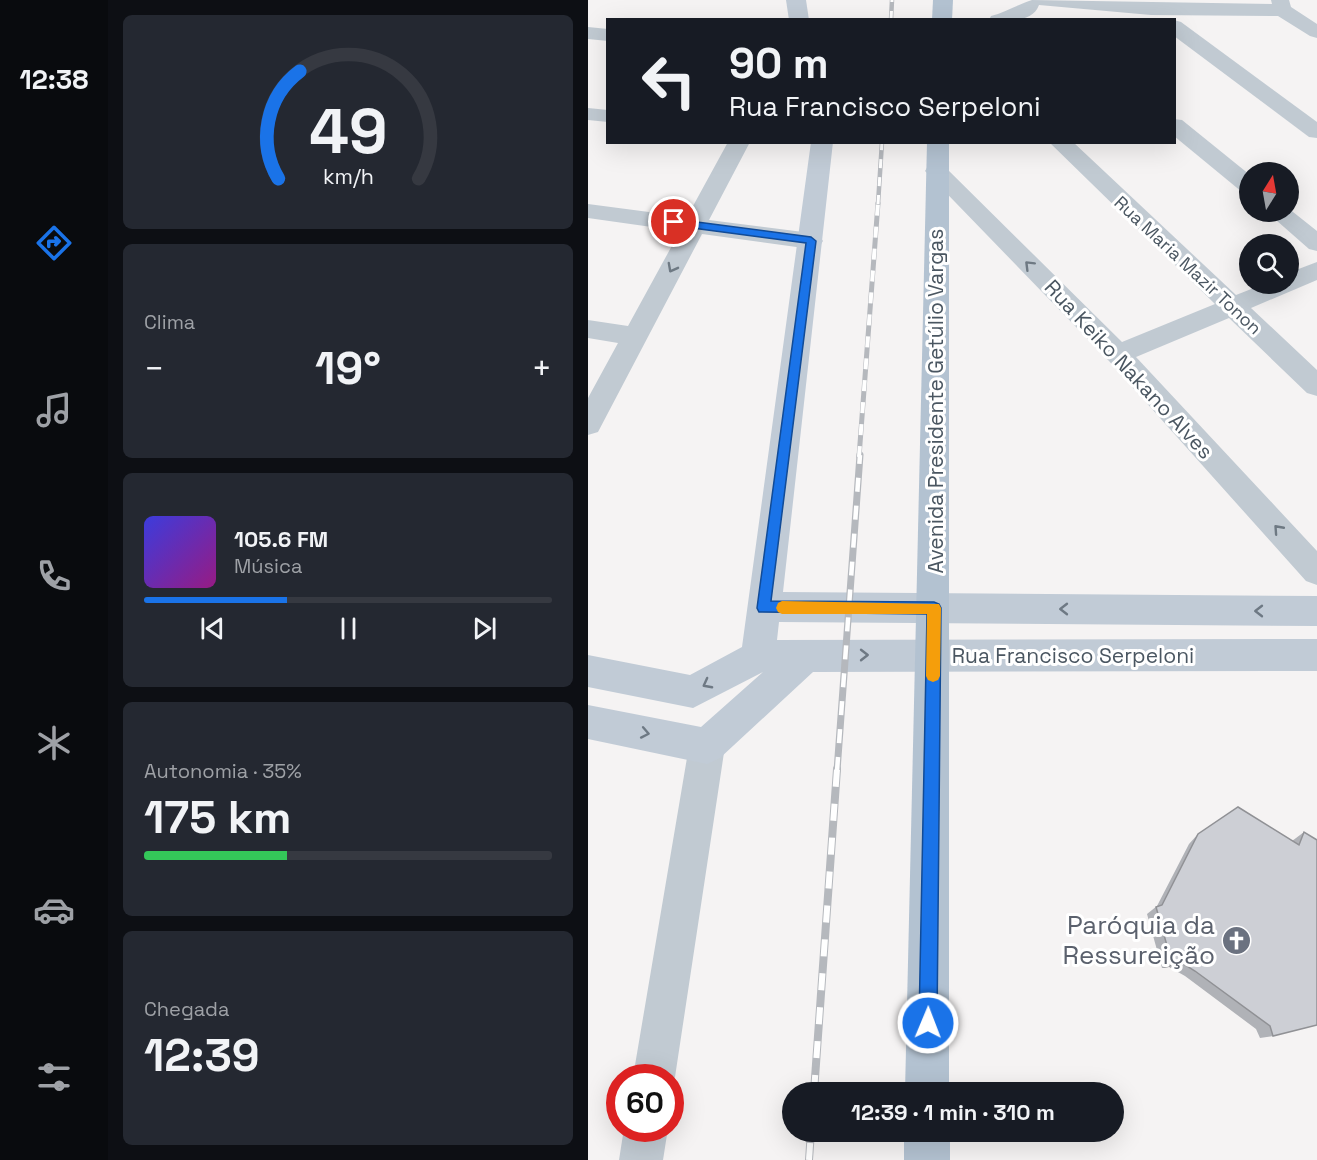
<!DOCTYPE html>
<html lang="pt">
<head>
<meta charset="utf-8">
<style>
  :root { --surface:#171b24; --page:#242831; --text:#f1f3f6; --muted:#9ea1a6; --line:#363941; --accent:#1a73e8 }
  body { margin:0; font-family:"Space Grotesk",sans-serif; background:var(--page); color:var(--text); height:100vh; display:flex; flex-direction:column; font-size:22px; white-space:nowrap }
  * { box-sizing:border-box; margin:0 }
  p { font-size:20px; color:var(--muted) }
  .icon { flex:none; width:33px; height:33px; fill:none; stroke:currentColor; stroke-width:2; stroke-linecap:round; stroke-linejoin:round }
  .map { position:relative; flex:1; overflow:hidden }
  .drawer { display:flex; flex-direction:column; gap:15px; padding:15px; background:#0d0f14; width:480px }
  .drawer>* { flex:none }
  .hud { position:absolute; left:18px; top:18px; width:570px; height:126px; border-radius:0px; box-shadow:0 6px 24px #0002; background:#171b24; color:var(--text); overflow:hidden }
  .needle { width:39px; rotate:11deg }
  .controls { position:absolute; left:651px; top:162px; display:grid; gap:12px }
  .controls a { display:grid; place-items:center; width:60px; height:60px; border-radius:50%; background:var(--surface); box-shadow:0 6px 24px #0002; font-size:30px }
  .speed { position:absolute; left:18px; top:1064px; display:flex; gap:12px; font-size:30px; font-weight:700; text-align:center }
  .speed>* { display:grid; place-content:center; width:78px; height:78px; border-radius:50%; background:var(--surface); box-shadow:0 6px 24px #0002; line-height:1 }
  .speed .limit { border:9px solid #d22; background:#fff; color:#111 }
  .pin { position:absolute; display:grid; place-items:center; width:51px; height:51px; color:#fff; margin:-26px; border:3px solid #fff; border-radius:50%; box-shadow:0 2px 6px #0007 }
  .me { position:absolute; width:66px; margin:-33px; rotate:1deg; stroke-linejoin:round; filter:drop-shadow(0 0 4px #0008) }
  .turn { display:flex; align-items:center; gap:21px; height:126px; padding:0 24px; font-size:27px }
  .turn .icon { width:78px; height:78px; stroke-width:2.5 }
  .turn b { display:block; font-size:42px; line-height:51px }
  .big { font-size:45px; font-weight:700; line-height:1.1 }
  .drawer .widget { flex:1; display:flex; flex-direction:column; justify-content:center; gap:9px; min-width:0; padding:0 21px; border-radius:9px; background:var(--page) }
  .drawer .dial { align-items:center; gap:0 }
  .dial svg { height:156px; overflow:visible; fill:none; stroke:var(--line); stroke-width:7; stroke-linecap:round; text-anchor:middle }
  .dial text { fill:var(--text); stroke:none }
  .song { display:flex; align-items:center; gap:18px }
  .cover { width:72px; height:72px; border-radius:9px; background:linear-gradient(135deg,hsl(240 70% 55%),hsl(310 70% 35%)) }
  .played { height:6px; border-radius:3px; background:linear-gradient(90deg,var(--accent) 35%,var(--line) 35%) }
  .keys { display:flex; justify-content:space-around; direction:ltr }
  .heat { display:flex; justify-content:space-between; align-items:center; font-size:33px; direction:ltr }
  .charge { height:9px; border-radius:4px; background:linear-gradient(90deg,#34c759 35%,var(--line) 0) }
  .trip { position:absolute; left:194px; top:1082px; width:342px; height:60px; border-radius:30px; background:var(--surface); box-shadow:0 6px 24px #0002; font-weight:700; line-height:60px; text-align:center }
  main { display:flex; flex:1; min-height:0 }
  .tab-bar { display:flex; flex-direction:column; width:108px; justify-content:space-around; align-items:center; background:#090b0e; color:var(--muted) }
  .tab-bar .icon { width:42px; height:42px }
  .tab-bar .on { color:var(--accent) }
  .tab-bar b { font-size:27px; color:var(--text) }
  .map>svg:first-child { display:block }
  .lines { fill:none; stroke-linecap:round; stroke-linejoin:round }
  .street { fill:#c1cad2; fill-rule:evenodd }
  .secondary { fill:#c1cbd6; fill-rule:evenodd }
  .primary { fill:#b3c2d1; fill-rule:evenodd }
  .rail-far3-casing { stroke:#b5b8bd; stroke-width:4.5 }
  .rail-far2-casing { stroke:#b5b8bd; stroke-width:5 }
  .rail-far1-casing { stroke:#b5b8bd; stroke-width:7 }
  .rail-casing { stroke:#b5b8bd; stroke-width:8 }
  .rail-far3 { stroke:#fff; stroke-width:3; stroke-dasharray:9; stroke-linecap:butt }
  .rail-far2 { stroke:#fff; stroke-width:4; stroke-dasharray:11; stroke-linecap:butt }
  .rail-far1 { stroke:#fff; stroke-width:4.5; stroke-dasharray:14; stroke-linecap:butt }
  .rail { stroke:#fff; stroke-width:6; stroke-dasharray:17; stroke-linecap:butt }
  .wall { fill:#b0b2b7 }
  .shaded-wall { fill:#909195 }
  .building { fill:#cdcfd5; stroke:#909195; stroke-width:1.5 }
  .oneway { stroke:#6e7983 }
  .oneway2 { stroke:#6e7984 }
  .route { fill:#1a73e8; stroke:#114b97; stroke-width:1.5 }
  .slow { fill:#f59e0b }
  .labels { text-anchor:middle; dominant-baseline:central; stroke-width:6; stroke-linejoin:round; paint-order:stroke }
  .far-street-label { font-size:18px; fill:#4a5661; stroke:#fff }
  .street-label { font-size:21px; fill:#4a5661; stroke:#fff }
  .near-worship-label { font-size:26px; fill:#5b616d; stroke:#fff; text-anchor:end }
</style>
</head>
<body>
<main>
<nav class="tab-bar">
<b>12:38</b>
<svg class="icon on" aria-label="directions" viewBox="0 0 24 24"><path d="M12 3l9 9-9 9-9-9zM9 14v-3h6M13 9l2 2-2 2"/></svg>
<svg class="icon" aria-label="music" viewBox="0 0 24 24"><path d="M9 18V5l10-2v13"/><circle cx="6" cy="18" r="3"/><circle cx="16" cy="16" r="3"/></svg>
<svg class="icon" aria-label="phone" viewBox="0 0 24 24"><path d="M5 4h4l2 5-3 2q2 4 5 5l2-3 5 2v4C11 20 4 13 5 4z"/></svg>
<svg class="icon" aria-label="climate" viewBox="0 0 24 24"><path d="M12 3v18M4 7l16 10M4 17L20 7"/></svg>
<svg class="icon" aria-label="car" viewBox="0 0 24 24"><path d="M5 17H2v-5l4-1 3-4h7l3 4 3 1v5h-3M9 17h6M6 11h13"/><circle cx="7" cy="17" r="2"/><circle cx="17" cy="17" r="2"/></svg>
<svg class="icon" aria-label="filters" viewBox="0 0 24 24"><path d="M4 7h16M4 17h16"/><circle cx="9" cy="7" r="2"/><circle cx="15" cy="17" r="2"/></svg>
</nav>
<section class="drawer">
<div class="widget dial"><svg viewBox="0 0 100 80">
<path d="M14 69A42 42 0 1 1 86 69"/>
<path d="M14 69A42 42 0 0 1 25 14" stroke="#1a73e8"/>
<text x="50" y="56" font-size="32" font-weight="700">49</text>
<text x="50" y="72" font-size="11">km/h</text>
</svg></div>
<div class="widget"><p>Clima</p>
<div class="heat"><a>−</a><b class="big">19°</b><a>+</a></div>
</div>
<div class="widget">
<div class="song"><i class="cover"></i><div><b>105.6 FM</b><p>Música</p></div></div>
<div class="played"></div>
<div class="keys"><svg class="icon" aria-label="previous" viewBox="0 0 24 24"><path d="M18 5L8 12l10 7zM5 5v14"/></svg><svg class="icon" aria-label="pause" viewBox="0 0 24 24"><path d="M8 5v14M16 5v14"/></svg><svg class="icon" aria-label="next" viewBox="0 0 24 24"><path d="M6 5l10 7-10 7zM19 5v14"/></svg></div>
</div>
<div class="widget"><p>Autonomia · 35%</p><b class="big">175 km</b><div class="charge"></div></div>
<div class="widget"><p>Chegada</p><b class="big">12:39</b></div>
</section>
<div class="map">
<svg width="729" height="1160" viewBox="0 0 729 1160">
  <rect width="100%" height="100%" fill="#f5f3f3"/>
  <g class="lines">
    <g class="street">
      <path d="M444,0L684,4L683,0H701L703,7L729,24V38L722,36L690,16L563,15L451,5C444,24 418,20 401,20L403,16C418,12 433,3 444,0Z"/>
      <path d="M586,20L593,22L729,122V138L721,137L586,36Z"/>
      <path d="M0,27L20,29V41L0,39Z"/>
      <path d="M0,108L20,110V122L0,120Z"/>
      <path d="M586,119L594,120L662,175V194L654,192L586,136Z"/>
      <path d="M140,142H162L121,220L223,233L231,235L235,241L231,247L223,249L114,234L10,432L0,435V398L30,343L0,338V320L40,326L92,231L0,218V204L99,217Z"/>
      <path d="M461,142H485L648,295L676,284H700V273L729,262V280L663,308L729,370V396L719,393L641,318L548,357L729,551V585L718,581L521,361L337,171L340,166L348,164L356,166L534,342L627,304Z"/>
      <path d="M700,208L729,231V251L721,249L679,212H700Z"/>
      <path d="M119,729L131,734L137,746L87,1077L82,1089V1077H45L101,746L107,734Z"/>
      <path d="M36,1128H80L75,1160H31Z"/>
    </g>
    <g class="secondary">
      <path d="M198,0H218L221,20H201Z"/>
      <path d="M223,142H245L195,592L729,596V626L191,622L189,640L729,639V671L225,672L132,758L119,764L0,739V705L113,727L175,672L105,708L0,687V655L102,675L154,647Z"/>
    </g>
    <g class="primary">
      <path d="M345,0H365L364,20H344Z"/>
      <path d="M339,142H361V1092H317Z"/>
      <rect x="316" y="1131" width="46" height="29"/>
    </g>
    <defs>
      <g id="rail-far3">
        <path d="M303,20L304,0"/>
        <path d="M290,204L294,142"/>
      </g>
      <path id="rail-far2" d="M271,457L290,203"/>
      <path id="rail-far1" d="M249,771L272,455"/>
      <g id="rail">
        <path d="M226,1092L249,769"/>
        <path d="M221,1160L223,1131"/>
      </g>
    </defs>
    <use href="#rail-far3" class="rail-far3-casing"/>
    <use href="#rail-far2" class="rail-far2-casing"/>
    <use href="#rail-far1" class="rail-far1-casing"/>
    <use href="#rail" class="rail-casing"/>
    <use href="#rail-far3" class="rail-far3"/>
    <use href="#rail-far2" class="rail-far2"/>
    <use href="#rail-far1" class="rail-far1"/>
    <use href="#rail" class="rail"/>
  </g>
  <path class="wall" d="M716,832L685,1036L672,1038L668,1029L597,976L581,967L574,968L559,914L569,906L601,844L610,834L704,841Z"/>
  <path class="shaded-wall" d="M591,961L581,967L574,968L584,963Z"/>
  <path class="building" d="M650,807L711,845L716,832L729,840V1025L685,1036L682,1026L607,971L591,961L584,963L568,907L574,905L610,834Z"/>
  <defs><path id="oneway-chevron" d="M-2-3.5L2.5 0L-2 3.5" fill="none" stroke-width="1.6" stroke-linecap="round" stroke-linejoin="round" transform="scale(1.5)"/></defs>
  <g class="oneway">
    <use href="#oneway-chevron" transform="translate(441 265) rotate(-135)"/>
    <use href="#oneway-chevron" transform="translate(84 268) rotate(118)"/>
    <use href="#oneway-chevron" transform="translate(690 529) rotate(-132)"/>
  </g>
  <g class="oneway2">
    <use href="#oneway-chevron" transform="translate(476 609) rotate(-180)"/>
    <use href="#oneway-chevron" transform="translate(671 611) rotate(-180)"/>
    <use href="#oneway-chevron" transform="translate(276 655)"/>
    <use href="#oneway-chevron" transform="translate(119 684) rotate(152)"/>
    <use href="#oneway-chevron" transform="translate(57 733) rotate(11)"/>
  </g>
  <path class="route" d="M86,219L223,237L228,241L183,601L346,602L351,604L353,608L349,1023L347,1029L340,1032L334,1029L331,1023L339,614L171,612L169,608L218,243L82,225L81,222Z"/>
  <path class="slow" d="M194,601L351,604L353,608L352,676L350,680L345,682L340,680L338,676L339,614H194L190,612L188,608L190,603Z"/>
  <defs>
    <symbol id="church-disc" viewBox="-11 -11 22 22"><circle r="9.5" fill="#6b7280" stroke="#fff"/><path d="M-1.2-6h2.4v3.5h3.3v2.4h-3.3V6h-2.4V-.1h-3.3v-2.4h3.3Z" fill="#fff"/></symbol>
  </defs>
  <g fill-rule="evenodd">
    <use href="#church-disc" x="632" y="924" width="33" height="33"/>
  </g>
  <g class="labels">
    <g class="far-street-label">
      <text transform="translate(600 265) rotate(43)">Rua Maria Mazir Tonon</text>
    </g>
    <g class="street-label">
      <text transform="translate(541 369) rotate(47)">Rua Keiko Nakano Alves</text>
      <text transform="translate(347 401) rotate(-90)">Avenida Presidente Getúlio Vargas</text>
      <text x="485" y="655">Rua Francisco Serpeloni</text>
    </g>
    <g class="near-worship-label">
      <text x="627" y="925">Paróquia da<tspan x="627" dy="30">Ressureição</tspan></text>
    </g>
  </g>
</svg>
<div class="controls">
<a><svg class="needle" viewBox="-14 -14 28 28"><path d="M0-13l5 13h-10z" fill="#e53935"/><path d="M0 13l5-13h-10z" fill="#9ea1a6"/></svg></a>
<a><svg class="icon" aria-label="search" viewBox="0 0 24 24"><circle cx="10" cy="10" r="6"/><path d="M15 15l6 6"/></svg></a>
</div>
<div class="speed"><div class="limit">60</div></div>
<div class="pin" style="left:86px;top:222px;background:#d93025"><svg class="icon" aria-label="arrive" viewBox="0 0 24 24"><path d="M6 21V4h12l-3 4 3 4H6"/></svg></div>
<svg class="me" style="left:340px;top:1023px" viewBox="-20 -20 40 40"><circle r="17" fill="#1a73e8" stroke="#fff" stroke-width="3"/><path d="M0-11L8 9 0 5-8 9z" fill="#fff"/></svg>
<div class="trip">12:39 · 1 min · 310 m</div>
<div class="hud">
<div class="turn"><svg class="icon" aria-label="left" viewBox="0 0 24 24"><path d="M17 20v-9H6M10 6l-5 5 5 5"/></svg><div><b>90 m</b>Rua Francisco Serpeloni</div></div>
</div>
</div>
</main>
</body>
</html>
